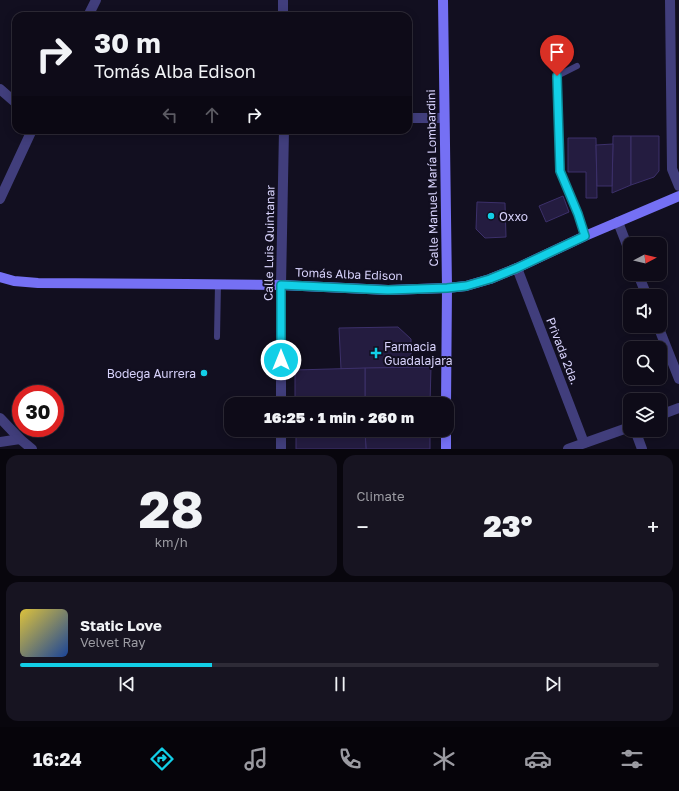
<!DOCTYPE html>
<html lang="en">
<head>
<meta charset="utf-8">
<style>
  :root { --surface:#0e0b18; --page:#171421; --text:#f1f3f6; --muted:#9b9ba2; --line:#2e2b37; --accent:#12cfe7 }
  body { margin:0; font-family:"Golos Text",sans-serif; background:var(--page); color:var(--text); height:100vh; display:flex; flex-direction:column; font-size:15px; white-space:nowrap }
  * { box-sizing:border-box; margin:0 }
  p { font-size:13px; color:var(--muted) }
  .icon { flex:none; width:22px; height:22px; fill:none; stroke:currentColor; stroke-width:2; stroke-linecap:round; stroke-linejoin:round }
  .map { position:relative; height:449px; overflow:hidden }
  .panel { display:flex; flex-direction:column; gap:6px; padding:6px; background:#08060d; flex:1 }
  .panel>* { flex:none }
  .guide { position:absolute; left:12px; top:12px; width:400px; height:122px; border-radius:12px; box-shadow:0 2px 10px #0003,0 0 0 1px var(--line); background:#0e0b18; color:var(--text); overflow:hidden }
  .needle { width:26px; rotate:83deg }
  .fabs { position:absolute; left:623px; top:237px; display:grid; gap:8px }
  .fabs a { display:grid; place-items:center; width:44px; height:44px; border-radius:8px; background:var(--surface); box-shadow:0 2px 10px #0003,0 0 0 1px var(--line); font-size:20px }
  .speed { position:absolute; left:12px; top:385px; display:flex; gap:8px; font-size:20px; font-weight:700; text-align:center }
  .speed>* { display:grid; place-content:center; width:52px; height:52px; border-radius:50%; background:var(--surface); box-shadow:0 2px 10px #0003,0 0 0 1px var(--line); line-height:1 }
  .speed .limit { border:6px solid #d22; background:#fff; color:#111 }
  .pin { position:absolute; display:grid; place-items:center; width:34px; height:34px; color:#fff; margin:-41px -17px; border-radius:50% 50% 50% 0; rotate:-45deg; box-shadow:0 0 4px #0007 }
  .pin .icon { rotate:45deg }
  .me { position:absolute; width:44px; margin:-22px; rotate:0deg; stroke-linejoin:round; filter:drop-shadow(0 0 3px #0008) }
  .turn { display:flex; align-items:center; gap:14px; height:84px; padding:0 16px; font-size:18px }
  .turn .icon { width:52px; height:52px; stroke-width:2.5 }
  .turn b { display:block; font-size:28px; line-height:34px }
  .lanes { display:flex; align-items:center; height:38px; padding:0 16px; background:#0003; justify-content:center; gap:20px; direction:ltr }
  .lanes .off { opacity:.35 }
  .big { font-size:30px; font-weight:800; line-height:1.1 }
  .panel .widget { flex:1; display:flex; flex-direction:column; justify-content:center; gap:6px; min-width:0; padding:0 14px; border-radius:12px; background:var(--page) }
  .panel .dial { align-items:center; gap:0 }
  .dial b { font-size:52px; line-height:1 }
  .song { display:flex; align-items:center; gap:12px }
  .cover { width:48px; height:48px; border-radius:6px; background:linear-gradient(135deg,hsl(50 70% 55%),hsl(220 70% 35%)) }
  .played { height:4px; border-radius:2px; background:linear-gradient(90deg,var(--accent) 30%,var(--line) 30%) }
  .keys { display:flex; justify-content:space-around; direction:ltr }
  .heat { display:flex; justify-content:space-between; align-items:center; font-size:22px; direction:ltr }
  .panel .tiles { flex:1; display:grid; gap:6px; grid-template-columns:1fr 1fr }
  .widget:last-child { grid-column:span 2 }
  .trip { position:absolute; left:224px; top:397px; width:230px; height:40px; border-radius:12px; background:var(--surface); box-shadow:0 2px 10px #0003,0 0 0 1px var(--line); font-weight:800; line-height:40px; text-align:center }
  .dock { display:flex; height:64px; justify-content:space-around; align-items:center; background:#06040a; color:var(--muted) }
  .dock .icon { width:28px; height:28px }
  .dock .selected { color:var(--accent) }
  .dock b { font-size:18px; color:var(--text) }
  .map>svg:first-child { display:block }
  .building { fill:#241c40; stroke:#3c306a }
  .lines { fill:none; stroke-linecap:round; stroke-linejoin:round }
  .lane { stroke:#413e7c; stroke-width:6 }
  .street { stroke:#413e7c; stroke-width:10 }
  .secondary { stroke:#7570f4; stroke-width:10 }
  .route-casing { stroke:#0c8796; stroke-width:10 }
  .route { stroke:#12cfe7; stroke-width:7 }
  .poi-dot { fill:#12cfe7; stroke:#120f20; stroke-width:1.5 }
  .labels { text-anchor:middle; dominant-baseline:central; stroke-width:4; stroke-linejoin:round; paint-order:stroke }
  .street-label { font-size:12px; fill:#d7d2fb; stroke:#120f20 }
  .poi-label { font-size:12px; fill:#d7d2fb; stroke:#120f20; text-anchor:start }
</style>
</head>
<body>
<div class="map">
<svg width="679" height="449" viewBox="0 0 679 449">
  <rect width="100%" height="100%" fill="#120f20"/>
  <g class="building">
    <path d="M613,136H631V185L612,193Z"/>
    <path d="M631,136H659V171L654,177L631,185Z"/>
    <path d="M568,138H596L597,198H586V172H568Z"/>
    <path d="M613,144L612,186H597L596,145Z"/>
    <path d="M563,196L569,212L546,222L539,206Z"/>
    <path d="M477,202L505,203L506,237L485,238L476,229Z"/>
    <path d="M398,327L411,339V367L341,369L339,328Z"/>
    <path d="M431,367L430,404H365V368Z"/>
    <path d="M365,368V404H295V370Z"/>
    <path d="M365,430H430V449H366Z"/>
    <path d="M365,430L366,449H296V431Z"/>
  </g>
  <g class="lines">
    <g class="lane">
      <path d="M577,66L557,76L560,171L578,214L585,236"/>
      <path d="M217,337L218,284"/>
    </g>
    <g class="street">
      <path d="M283,0V16"/>
      <path d="M670,0L672,169L679,186"/>
      <path d="M88,16L96,0"/>
      <path d="M0,89L16,103"/>
      <path d="M408,118H444"/>
      <path d="M0,199L32,130"/>
      <path d="M618,222L630,253"/>
      <path d="M517,268L584,443"/>
      <path d="M638,274L647,296"/>
      <path d="M658,326L679,379"/>
      <path d="M281,404V285L284,130"/>
      <path d="M660,415L679,408"/>
      <path d="M0,418L20,439L32,449"/>
      <path d="M281,430V449"/>
      <path d="M635,430L642,449"/>
      <path d="M0,442L20,439"/>
      <path d="M568,449L630,427"/>
    </g>
    <g class="secondary">
      <path d="M443,0L447,288L446,404"/>
      <path d="M0,277L14,281L38,283L186,284L281,285L388,290L447,288L466,286L490,279L517,268L585,236L679,196"/>
      <path d="M446,449V430"/>
    </g>
  </g>
  <g class="lines">
    <defs>
      <path id="route" d="M281,360V285L388,290L447,288L466,286L490,279L517,268L585,236L578,214L560,171L557,76"/>
    </defs>
    <use href="#route" class="route-casing"/>
    <use href="#route" class="route"/>
  </g>
  <g class="poi-dot">
    <circle cx="491" cy="216" r="4"/>
    <path d="M374 347h4v4h4v4h-4v4h-4v-4h-4v-4h4z"/>
    <circle cx="204" cy="373" r="4"/>
  </g>
  <g class="labels">
    <g class="street-label">
      <text transform="translate(432 178) rotate(-91)">Calle Manuel María Lombardini</text>
      <text transform="translate(269 243) rotate(-89)">Calle Luis Quintanar</text>
      <text transform="translate(349 274) rotate(2)">Tomás Alba Edison</text>
      <text transform="translate(563 351) rotate(69)">Privada 2da.</text>
    </g>
    <g class="poi-label">
      <text x="499" y="216">Oxxo</text>
      <text x="384" y="346">Farmacia<tspan x="384" dy="14">Guadalajara</tspan></text>
      <text x="196" y="373" text-anchor="end">Bodega Aurrera</text>
    </g>
  </g>
</svg>
<div class="fabs">
<a><svg class="needle" viewBox="-14 -14 28 28"><path d="M0-13l5 13h-10z" fill="#e53935"/><path d="M0 13l5-13h-10z" fill="#9b9ba2"/></svg></a>
<a><svg class="icon" aria-label="sound" viewBox="0 0 24 24"><path d="M4 9h4l5-4v14l-5-4H4zM17 9q2 3 0 6"/></svg></a>
<a><svg class="icon" aria-label="search" viewBox="0 0 24 24"><circle cx="10" cy="10" r="6"/><path d="M15 15l6 6"/></svg></a>
<a><svg class="icon" aria-label="layers" viewBox="0 0 24 24"><path d="M12 4l9 5-9 5-9-5zM3 14l9 5 9-5"/></svg></a>
</div>
<div class="speed"><div class="limit">30</div></div>
<div class="pin" style="left:557px;top:76px;background:#d93025"><svg class="icon" aria-label="arrive" viewBox="0 0 24 24"><path d="M6 21V4h12l-3 4 3 4H6"/></svg></div>
<svg class="me" style="left:281px;top:360px" viewBox="-20 -20 40 40"><circle r="17" fill="#12cfe7" stroke="#fff" stroke-width="3"/><path d="M0-11L8 9 0 5-8 9z" fill="#fff"/></svg>
<div class="trip">16:25 · 1 min · 260 m</div>
<div class="guide">
<div class="turn"><svg class="icon" aria-label="right" viewBox="0 0 24 24"><path d="M7 20v-9h11M14 6l5 5-5 5"/></svg><div><b>30 m</b>Tomás Alba Edison</div></div>
<div class="lanes"><svg class="icon off" aria-label="left" viewBox="0 0 24 24"><path d="M17 20v-9H6M10 6l-5 5 5 5"/></svg><svg class="icon off" aria-label="ahead" viewBox="0 0 24 24"><path d="M12 20V5M6 11l6-6 6 6"/></svg><svg class="icon" aria-label="right" viewBox="0 0 24 24"><path d="M7 20v-9h11M14 6l5 5-5 5"/></svg></div>
</div>
</div>
<section class="panel">
<div class="tiles">
<div class="widget dial"><b>28</b><p>km/h</p></div>
<div class="widget"><p>Climate</p>
<div class="heat"><a>−</a><b class="big">23°</b><a>+</a></div>
</div>
<div class="widget">
<div class="song"><i class="cover"></i><div><b>Static Love</b><p>Velvet Ray</p></div></div>
<div class="played"></div>
<div class="keys"><svg class="icon" aria-label="previous" viewBox="0 0 24 24"><path d="M18 5L8 12l10 7zM5 5v14"/></svg><svg class="icon" aria-label="pause" viewBox="0 0 24 24"><path d="M8 5v14M16 5v14"/></svg><svg class="icon" aria-label="next" viewBox="0 0 24 24"><path d="M6 5l10 7-10 7zM19 5v14"/></svg></div>
</div>
</div>
</section>
<nav class="dock">
<b>16:24</b>
<svg class="icon selected" aria-label="directions" viewBox="0 0 24 24"><path d="M12 3l9 9-9 9-9-9zM9 14v-3h6M13 9l2 2-2 2"/></svg>
<svg class="icon" aria-label="music" viewBox="0 0 24 24"><path d="M9 18V5l10-2v13"/><circle cx="6" cy="18" r="3"/><circle cx="16" cy="16" r="3"/></svg>
<svg class="icon" aria-label="phone" viewBox="0 0 24 24"><path d="M5 4h4l2 5-3 2q2 4 5 5l2-3 5 2v4C11 20 4 13 5 4z"/></svg>
<svg class="icon" aria-label="climate" viewBox="0 0 24 24"><path d="M12 3v18M4 7l16 10M4 17L20 7"/></svg>
<svg class="icon" aria-label="car" viewBox="0 0 24 24"><path d="M5 17H2v-5l4-1 3-4h7l3 4 3 1v5h-3M9 17h6M6 11h13"/><circle cx="7" cy="17" r="2"/><circle cx="17" cy="17" r="2"/></svg>
<svg class="icon" aria-label="filters" viewBox="0 0 24 24"><path d="M4 7h16M4 17h16"/><circle cx="9" cy="7" r="2"/><circle cx="15" cy="17" r="2"/></svg>
</nav>
</body>
</html>
